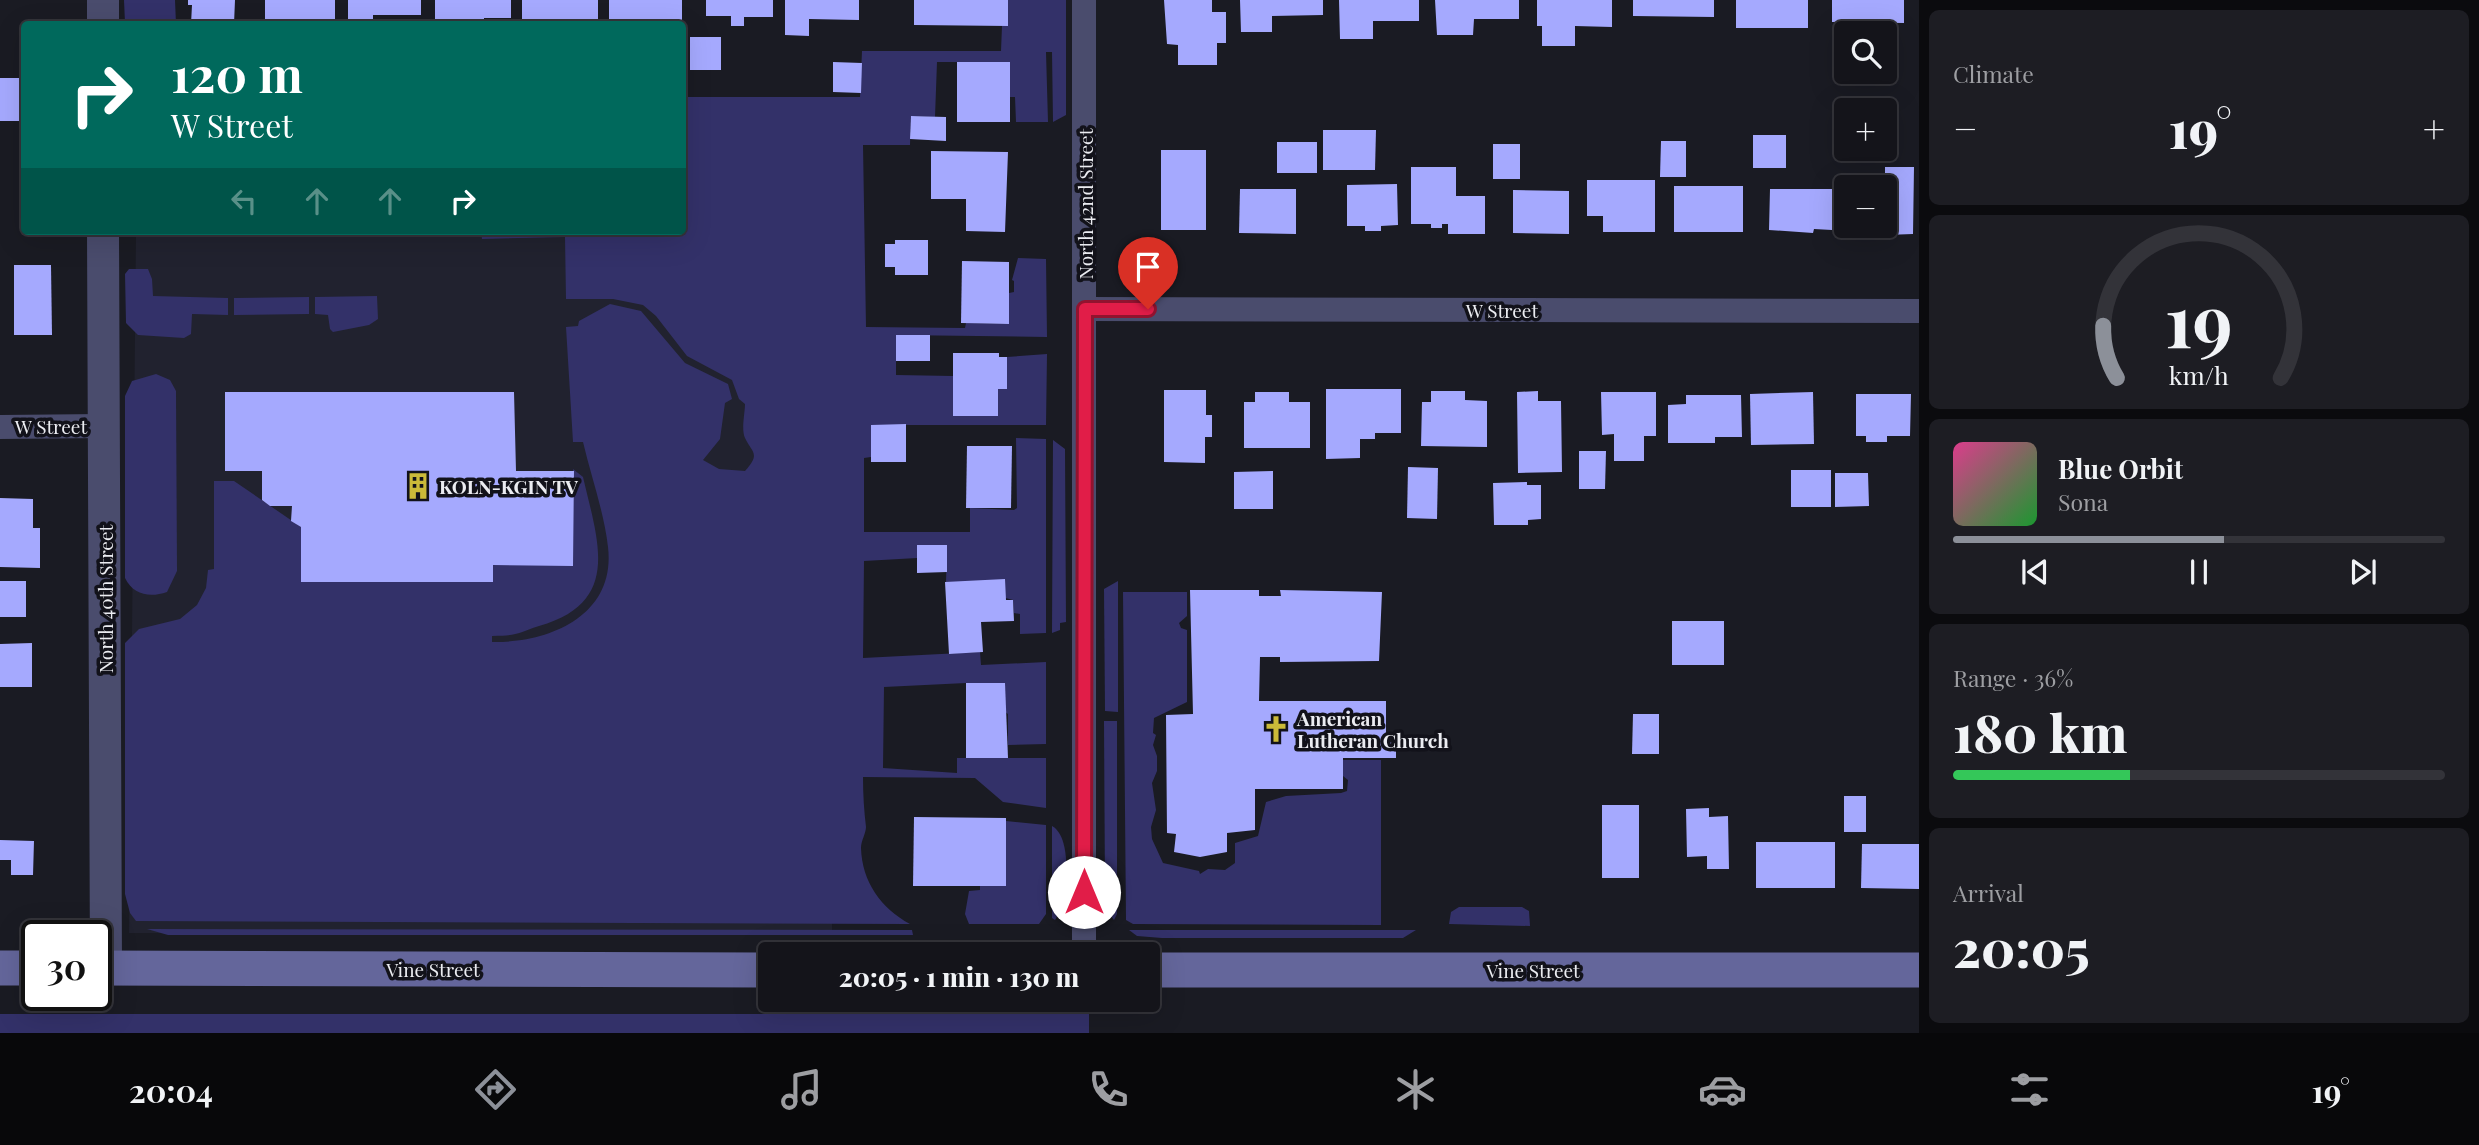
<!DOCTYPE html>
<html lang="en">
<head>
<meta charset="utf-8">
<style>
  :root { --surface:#14141a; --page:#1d1d23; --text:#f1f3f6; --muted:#9d9ea2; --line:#333339; --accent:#8c9099 }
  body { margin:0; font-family:"Playfair Display",serif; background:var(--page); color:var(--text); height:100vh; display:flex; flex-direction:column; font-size:26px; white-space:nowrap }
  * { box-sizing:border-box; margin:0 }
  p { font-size:23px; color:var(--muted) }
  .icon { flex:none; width:38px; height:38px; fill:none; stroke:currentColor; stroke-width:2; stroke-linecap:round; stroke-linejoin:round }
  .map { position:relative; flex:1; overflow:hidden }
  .drawer { display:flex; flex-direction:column; gap:10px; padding:10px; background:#0b0b0e; width:560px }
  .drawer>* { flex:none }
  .top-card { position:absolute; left:21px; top:21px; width:665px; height:214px; border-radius:7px; box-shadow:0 7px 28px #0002,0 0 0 2px var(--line); background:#00695c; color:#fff; overflow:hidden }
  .controls { position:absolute; left:1834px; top:21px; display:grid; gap:14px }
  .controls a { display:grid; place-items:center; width:63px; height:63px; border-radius:7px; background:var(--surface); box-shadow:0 7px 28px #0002,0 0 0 2px var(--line); font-size:35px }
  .speed { position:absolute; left:21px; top:920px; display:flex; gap:14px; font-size:35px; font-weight:700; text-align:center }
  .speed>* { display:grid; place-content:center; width:91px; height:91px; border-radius:50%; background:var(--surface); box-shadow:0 7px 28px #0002,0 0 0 2px var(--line); line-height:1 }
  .speed .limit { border:4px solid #111; border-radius:10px; background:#fff; color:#111 }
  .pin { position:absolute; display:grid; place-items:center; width:60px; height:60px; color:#fff; margin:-72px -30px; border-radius:50% 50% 50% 0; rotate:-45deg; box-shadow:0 0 7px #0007 }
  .pin .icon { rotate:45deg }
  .me { position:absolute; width:77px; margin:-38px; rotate:0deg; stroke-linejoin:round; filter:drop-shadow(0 0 5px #0008) }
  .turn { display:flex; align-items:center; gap:24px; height:147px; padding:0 35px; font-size:32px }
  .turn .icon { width:91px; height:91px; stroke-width:2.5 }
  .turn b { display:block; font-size:49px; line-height:60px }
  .lanes { display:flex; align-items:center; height:66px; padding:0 35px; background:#0003; justify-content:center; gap:35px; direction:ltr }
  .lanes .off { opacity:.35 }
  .big { font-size:52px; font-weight:800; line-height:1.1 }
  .drawer .card { flex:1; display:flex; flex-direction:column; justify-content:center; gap:10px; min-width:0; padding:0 24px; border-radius:10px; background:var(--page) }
  .drawer .dial { align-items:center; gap:0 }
  .dial svg { height:182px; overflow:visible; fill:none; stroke:var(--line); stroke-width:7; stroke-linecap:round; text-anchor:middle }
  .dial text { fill:var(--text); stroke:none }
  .song { display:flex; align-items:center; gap:21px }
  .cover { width:84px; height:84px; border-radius:10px; background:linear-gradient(135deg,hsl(330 70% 55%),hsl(130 70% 35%)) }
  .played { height:7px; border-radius:4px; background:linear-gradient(90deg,var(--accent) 55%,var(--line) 55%) }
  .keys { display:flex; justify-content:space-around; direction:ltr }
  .heat { display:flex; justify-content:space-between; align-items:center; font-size:38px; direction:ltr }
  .charge { height:10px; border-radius:5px; background:linear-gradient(90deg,#34c759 36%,var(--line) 0) }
  .trip { position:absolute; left:758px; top:942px; width:402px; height:70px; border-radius:7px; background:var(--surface); box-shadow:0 7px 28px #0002,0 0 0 2px var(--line); font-weight:800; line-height:70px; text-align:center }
  .tab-bar { display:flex; height:112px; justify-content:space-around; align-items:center; background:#08080a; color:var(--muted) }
  .tab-bar .icon { width:49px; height:49px }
  .tab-bar .selected { color:var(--accent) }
  .tab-bar b { font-size:32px; color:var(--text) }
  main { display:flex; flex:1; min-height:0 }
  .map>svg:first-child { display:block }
  .built { fill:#21222f }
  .green { fill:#333169 }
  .building { fill:#a5a9fe }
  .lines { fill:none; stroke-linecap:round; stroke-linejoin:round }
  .minor { stroke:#4a4c6d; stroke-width:24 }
  .tertiary { stroke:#4a4c6d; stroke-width:32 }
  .secondary { stroke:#64669b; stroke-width:35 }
  .route-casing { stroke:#92132f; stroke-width:18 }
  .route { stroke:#e11d48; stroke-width:12 }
  .labels { text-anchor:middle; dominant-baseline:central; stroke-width:7; stroke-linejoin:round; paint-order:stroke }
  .street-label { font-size:19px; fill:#ebecf1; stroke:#12121a }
  .poi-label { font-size:19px; font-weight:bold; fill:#ebecf1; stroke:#12121a; text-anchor:start }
</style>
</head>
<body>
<main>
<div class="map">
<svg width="1919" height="1033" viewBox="0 0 1919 1033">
  <rect width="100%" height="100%" fill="#1a1b23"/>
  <path class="built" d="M837,129L832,933H129L136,231H682Z"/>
  <g class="green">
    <path d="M124,0H175L176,24L125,23Z"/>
    <path d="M1008,0H1066V115L1053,122L1052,52H1046L1048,122H1016L1015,97H1010L1009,62H937L935,117L911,116L910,145H863L866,327L965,328L966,323L1008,324L1009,293L1014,292V281L1012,280L1018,258L1046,259L1047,337L896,335V375L953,376L998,389H1007V357L1047,354L1046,425H871V457L864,458V532H970V508L1014,510L1017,508L1016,438L1046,439V633L1020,634V614L1014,613L1013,600L946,582L947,545H917V558L864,561L863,658L980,652L981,665L1046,662V744L1008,745V714L966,683L884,687L883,768L957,773V758H1046V808L1003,802L975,778L863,777C863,794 864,811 866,827C866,833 861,841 861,848C862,882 881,908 910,924L136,921L130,913L125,894V643L139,629L180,619L197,605L206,588L208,570L214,569V481H234L301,527V582H492L493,565H573V469L583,477C598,542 622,602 539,626C517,633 518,636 492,636V642C549,643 616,616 608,547C604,512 591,476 583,442H573L566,327L578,326L579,321L610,304L641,311L685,363L728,384L732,399L725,403L720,439L703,460L719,469L745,471C761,453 752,453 745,438C741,429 745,413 745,404L739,399L732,380L687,356L656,316L643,305L613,299H566L565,237L482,239L481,231H682L683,97H860L862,51H1001L1002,26L1008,25Z"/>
    <path d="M129,269H148L152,279L153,296L228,298V315L192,314L191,334L184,338L138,335L126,323L125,274Z"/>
    <path d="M377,296L378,319L369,325L333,332L330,329L328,315L315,314V297Z"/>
    <path d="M309,297V314L234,315V298Z"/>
    <path d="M156,374L170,380L176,391L177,571L167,592C150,598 133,595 125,578V396L132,381Z"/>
    <path d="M1053,440L1065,449L1066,622L1060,623V630L1052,633Z"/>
    <path d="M1118,581V712L1105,711L1104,589Z"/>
    <path d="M1123,592H1187V616L1179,623L1181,628L1187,630V702L1154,718L1153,733L1156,735L1153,745L1157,756V771L1152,783L1156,810L1151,827L1152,839L1163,863L1199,871L1200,874L1208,869L1225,870L1235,863V843L1258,836L1266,802L1286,796L1341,793L1347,791L1348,780L1343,776V760H1381V925L1133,924L1126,920Z"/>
    <path d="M1104,721H1117V914L1114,920L1108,912L1105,891Z"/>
    <path d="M1006,821L1046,825V914L1039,924H969L965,914L969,891L980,890V886H1006Z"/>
    <path d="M1052,826C1074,838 1067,902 1055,920L1052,918Z"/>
    <path d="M1459,907H1522L1529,911L1530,926L1449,924L1451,912Z"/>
    <path d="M147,929L912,930L913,935H168Z"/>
    <path d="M1129,930H1416L1403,938H1162L1137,936Z"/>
    <rect x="0" y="1014" width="1089" height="19"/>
  </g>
  <g class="building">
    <path d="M188,0H235L234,24H191L192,5H188Z"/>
    <rect x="265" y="0" width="70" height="24"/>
    <path d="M348,0H421V15H373V24H348Z"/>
    <path d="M435,0H511V18H484V24H435Z"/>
    <rect x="522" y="0" width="76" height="24"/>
    <rect x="609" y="0" width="73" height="24"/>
    <path d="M706,0H773V17H744V26H731V16H706Z"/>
    <path d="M785,0H859V20L809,19V36L785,35Z"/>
    <path d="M914,0H1008V26L914,25Z"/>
    <path d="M1164,0H1212V12H1226V43H1217V65H1178V45L1167,44Z"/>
    <path d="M1240,0H1323V15L1272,16V32H1241Z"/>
    <path d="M1339,0H1419V21H1373V39H1340Z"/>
    <path d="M1435,0H1519V19H1474L1473,35H1437Z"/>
    <path d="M1537,0H1612V27L1575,26V46H1542V26H1537Z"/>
    <path d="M1633,0H1714V17L1633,16Z"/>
    <rect x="1736" y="0" width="72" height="28"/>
    <path d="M1832,0H1904V23L1832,22Z"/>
    <rect x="690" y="37" width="31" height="33"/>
    <path d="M833,62L862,63L861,93L833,92Z"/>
    <rect x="957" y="62" width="53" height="60"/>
    <rect x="0" y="78" width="23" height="43"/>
    <path d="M911,116L946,117V141L910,139Z"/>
    <path d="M1323,130H1376L1375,170H1323Z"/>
    <rect x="1753" y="135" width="33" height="33"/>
    <path d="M1661,141H1686V177H1660Z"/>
    <rect x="1277" y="142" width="40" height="31"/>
    <rect x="1493" y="144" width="27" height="35"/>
    <rect x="1161" y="150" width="45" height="80"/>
    <path d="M931,151L1008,152L1005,232L966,231V199H931Z"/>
    <path d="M1411,167H1456V196H1485V234H1448V224H1442V228H1431V224H1411Z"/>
    <path d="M1885,167H1914L1913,234L1859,236V226H1885Z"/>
    <path d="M1842,176H1867V187H1846V215H1841Z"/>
    <path d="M1587,180H1655V232H1603V216H1587Z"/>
    <path d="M1397,184L1398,225L1381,226V231H1365V226H1347V185Z"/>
    <rect x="1674" y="186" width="69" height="46"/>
    <path d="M1240,189H1296V234L1239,233Z"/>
    <path d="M1770,189H1832V230L1814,229L1813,233L1769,230Z"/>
    <path d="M1513,190L1569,191V234L1513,233Z"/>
    <path d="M895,240H928V275H895V267H885V244H895Z"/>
    <path d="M962,261L1009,262V324L961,323Z"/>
    <path d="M14,265H51L52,335H14Z"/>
    <rect x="896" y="335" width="34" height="26"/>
    <path d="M953,353H999V357H1007V389H998V416H953Z"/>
    <path d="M1326,389H1401V433H1375V439H1360V458L1326,459Z"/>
    <path d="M1164,390H1206V415H1212V437H1205V463L1164,462Z"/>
    <path d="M1431,391H1465V400L1487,401V447L1421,446L1422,402H1431Z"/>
    <path d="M1538,391V401H1561L1562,472L1518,473L1517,392Z"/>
    <path d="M225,392H514L516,471H574L573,566L493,565V582H301V527L291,521L292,506H270L262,500V471H225Z"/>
    <path d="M1255,392H1289V402H1310V448H1244V402H1255Z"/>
    <path d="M1601,392H1656V436H1644V461H1614V434L1602,435Z"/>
    <path d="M1813,392L1814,444L1751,445L1750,394Z"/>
    <path d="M1856,394H1911L1910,436H1887V442H1866V436H1856Z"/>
    <path d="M1686,395H1741L1742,437H1715V443H1668V405L1686,404Z"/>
    <path d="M906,424V462H871V425Z"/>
    <path d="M967,446H1012L1011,508H966Z"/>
    <path d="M1579,451H1606L1605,489H1579Z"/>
    <path d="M1408,467L1438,468L1437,519L1407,518Z"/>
    <rect x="1791" y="470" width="40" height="37"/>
    <path d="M1273,471V509H1234V472Z"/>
    <path d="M1835,473H1868L1869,506L1835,507Z"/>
    <path d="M1527,482V485H1541V519L1528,520V525H1494L1493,483Z"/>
    <path d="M0,498L33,499V528H40V568L0,567Z"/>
    <path d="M917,545H947V572L917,573Z"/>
    <path d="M1005,579L1006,600H1013L1014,621L981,622L983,652L949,654L945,582Z"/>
    <rect x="0" y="581" width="26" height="36"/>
    <path d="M1190,590H1259V596H1281L1280,590L1382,592L1379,661L1280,662V657H1260L1259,701H1386V742L1396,743V758H1343V789H1255V830L1227,833V852L1200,857L1174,852L1176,834L1167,833L1166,715L1193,714Z"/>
    <rect x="1672" y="621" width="52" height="44"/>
    <path d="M32,643V687H0V644Z"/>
    <path d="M966,683H1005L1008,758H966Z"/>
    <path d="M1633,714H1659V754H1632Z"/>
    <rect x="1844" y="796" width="22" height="36"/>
    <rect x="1602" y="805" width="37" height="73"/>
    <path d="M1709,808V817L1728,816L1729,869H1707V856L1687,857L1686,809Z"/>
    <path d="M914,817L1006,818V886H913Z"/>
    <path d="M0,840L34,841L33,875H11V860H0Z"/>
    <rect x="1756" y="842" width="79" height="46"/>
    <path d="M1862,844H1919V889L1861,888Z"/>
  </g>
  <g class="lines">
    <g class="minor">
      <path d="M1085,309L1919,311"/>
      <path d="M0,427L103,426"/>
      <path d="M1084,954V0"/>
    </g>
    <g class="tertiary">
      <path d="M103,24V0"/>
      <path d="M103,231L106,968"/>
    </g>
    <g class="secondary">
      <path d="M0,968H37"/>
      <path d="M96,968L770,970"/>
      <path d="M1148,970H1919"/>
    </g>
  </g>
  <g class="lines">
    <defs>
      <path id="route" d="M1084,892L1085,309H1148"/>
    </defs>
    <use href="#route" class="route-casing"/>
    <use href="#route" class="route"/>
  </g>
  <defs>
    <symbol id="building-bare" viewBox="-9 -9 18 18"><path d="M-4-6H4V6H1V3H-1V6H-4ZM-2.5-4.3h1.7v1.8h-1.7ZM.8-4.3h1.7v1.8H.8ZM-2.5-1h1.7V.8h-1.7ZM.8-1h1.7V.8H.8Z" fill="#cbba39" stroke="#12121a" stroke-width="2.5" paint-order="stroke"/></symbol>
    <symbol id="church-bare" viewBox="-9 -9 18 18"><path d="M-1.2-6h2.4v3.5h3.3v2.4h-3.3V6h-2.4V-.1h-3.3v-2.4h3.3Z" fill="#cbba39" stroke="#12121a" stroke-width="2.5" paint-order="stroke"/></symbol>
  </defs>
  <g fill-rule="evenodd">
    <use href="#building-bare" x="399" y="467" width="38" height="38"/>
    <use href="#church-bare" x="1257" y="710" width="38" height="38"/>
  </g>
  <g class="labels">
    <g class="street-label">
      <text transform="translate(1085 204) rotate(-90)">North 42nd Street</text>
      <text x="1502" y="310">W Street</text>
      <text x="51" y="426">W Street</text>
      <text transform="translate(105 599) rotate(-90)">North 40th Street</text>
      <text x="433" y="969">Vine Street</text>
      <text x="1533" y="970">Vine Street</text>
    </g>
    <g class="poi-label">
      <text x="439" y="486">KOLN-KGIN TV</text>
      <text x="1297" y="718">American<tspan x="1297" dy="22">Lutheran Church</tspan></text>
    </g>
  </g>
</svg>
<div class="controls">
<a><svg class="icon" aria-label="search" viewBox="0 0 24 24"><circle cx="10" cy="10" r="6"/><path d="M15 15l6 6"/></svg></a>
<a>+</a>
<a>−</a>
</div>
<div class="speed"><div class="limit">30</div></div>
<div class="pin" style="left:1148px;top:309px;background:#d93025"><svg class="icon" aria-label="arrive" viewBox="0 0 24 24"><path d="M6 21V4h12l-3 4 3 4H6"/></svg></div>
<svg class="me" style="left:1084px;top:892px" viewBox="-20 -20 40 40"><circle r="19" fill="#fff"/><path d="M0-13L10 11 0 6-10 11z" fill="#e11d48"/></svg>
<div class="trip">20:05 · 1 min · 130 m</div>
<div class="top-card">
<div class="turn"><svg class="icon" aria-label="right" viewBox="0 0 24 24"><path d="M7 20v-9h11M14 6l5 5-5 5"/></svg><div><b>120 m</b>W Street</div></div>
<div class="lanes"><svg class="icon off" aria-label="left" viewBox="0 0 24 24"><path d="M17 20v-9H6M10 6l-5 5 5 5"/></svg><svg class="icon off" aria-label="ahead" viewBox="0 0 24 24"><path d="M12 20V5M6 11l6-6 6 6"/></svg><svg class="icon off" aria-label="ahead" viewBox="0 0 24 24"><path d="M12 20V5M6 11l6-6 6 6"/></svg><svg class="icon" aria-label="right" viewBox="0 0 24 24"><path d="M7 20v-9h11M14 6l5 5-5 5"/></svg></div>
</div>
</div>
<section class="drawer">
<div class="card"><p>Climate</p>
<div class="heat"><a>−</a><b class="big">19°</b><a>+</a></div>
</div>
<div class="card dial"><svg viewBox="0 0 100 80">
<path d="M14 69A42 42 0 1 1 86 69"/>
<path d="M14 69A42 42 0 0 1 8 46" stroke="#8c9099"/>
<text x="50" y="56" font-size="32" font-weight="700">19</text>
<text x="50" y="72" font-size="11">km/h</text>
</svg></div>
<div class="card">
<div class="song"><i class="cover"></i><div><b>Blue Orbit</b><p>Sona</p></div></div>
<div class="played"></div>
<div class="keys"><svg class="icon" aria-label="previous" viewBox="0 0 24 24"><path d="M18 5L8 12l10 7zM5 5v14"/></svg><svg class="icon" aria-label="pause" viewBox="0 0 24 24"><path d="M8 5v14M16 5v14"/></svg><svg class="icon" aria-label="next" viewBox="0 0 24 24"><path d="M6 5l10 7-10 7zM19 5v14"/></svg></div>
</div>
<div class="card"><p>Range · 36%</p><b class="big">180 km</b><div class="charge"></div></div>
<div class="card"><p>Arrival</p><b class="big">20:05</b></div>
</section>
</main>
<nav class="tab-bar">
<b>20:04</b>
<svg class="icon selected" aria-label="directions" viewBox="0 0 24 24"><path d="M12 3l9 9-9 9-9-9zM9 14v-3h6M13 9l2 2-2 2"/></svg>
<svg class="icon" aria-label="music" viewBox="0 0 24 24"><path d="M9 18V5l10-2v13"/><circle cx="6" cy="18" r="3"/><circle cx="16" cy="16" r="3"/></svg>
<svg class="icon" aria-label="phone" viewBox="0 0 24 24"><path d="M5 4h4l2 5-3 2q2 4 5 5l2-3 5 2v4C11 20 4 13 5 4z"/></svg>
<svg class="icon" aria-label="climate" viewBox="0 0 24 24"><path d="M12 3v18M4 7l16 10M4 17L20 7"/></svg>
<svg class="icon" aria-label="car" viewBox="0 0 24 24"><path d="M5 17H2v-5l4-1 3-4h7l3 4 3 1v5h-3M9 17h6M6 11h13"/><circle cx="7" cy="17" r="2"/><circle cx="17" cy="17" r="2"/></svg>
<svg class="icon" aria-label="filters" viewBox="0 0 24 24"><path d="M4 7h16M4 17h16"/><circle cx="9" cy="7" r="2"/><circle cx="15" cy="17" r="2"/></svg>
<b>19°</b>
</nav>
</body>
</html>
